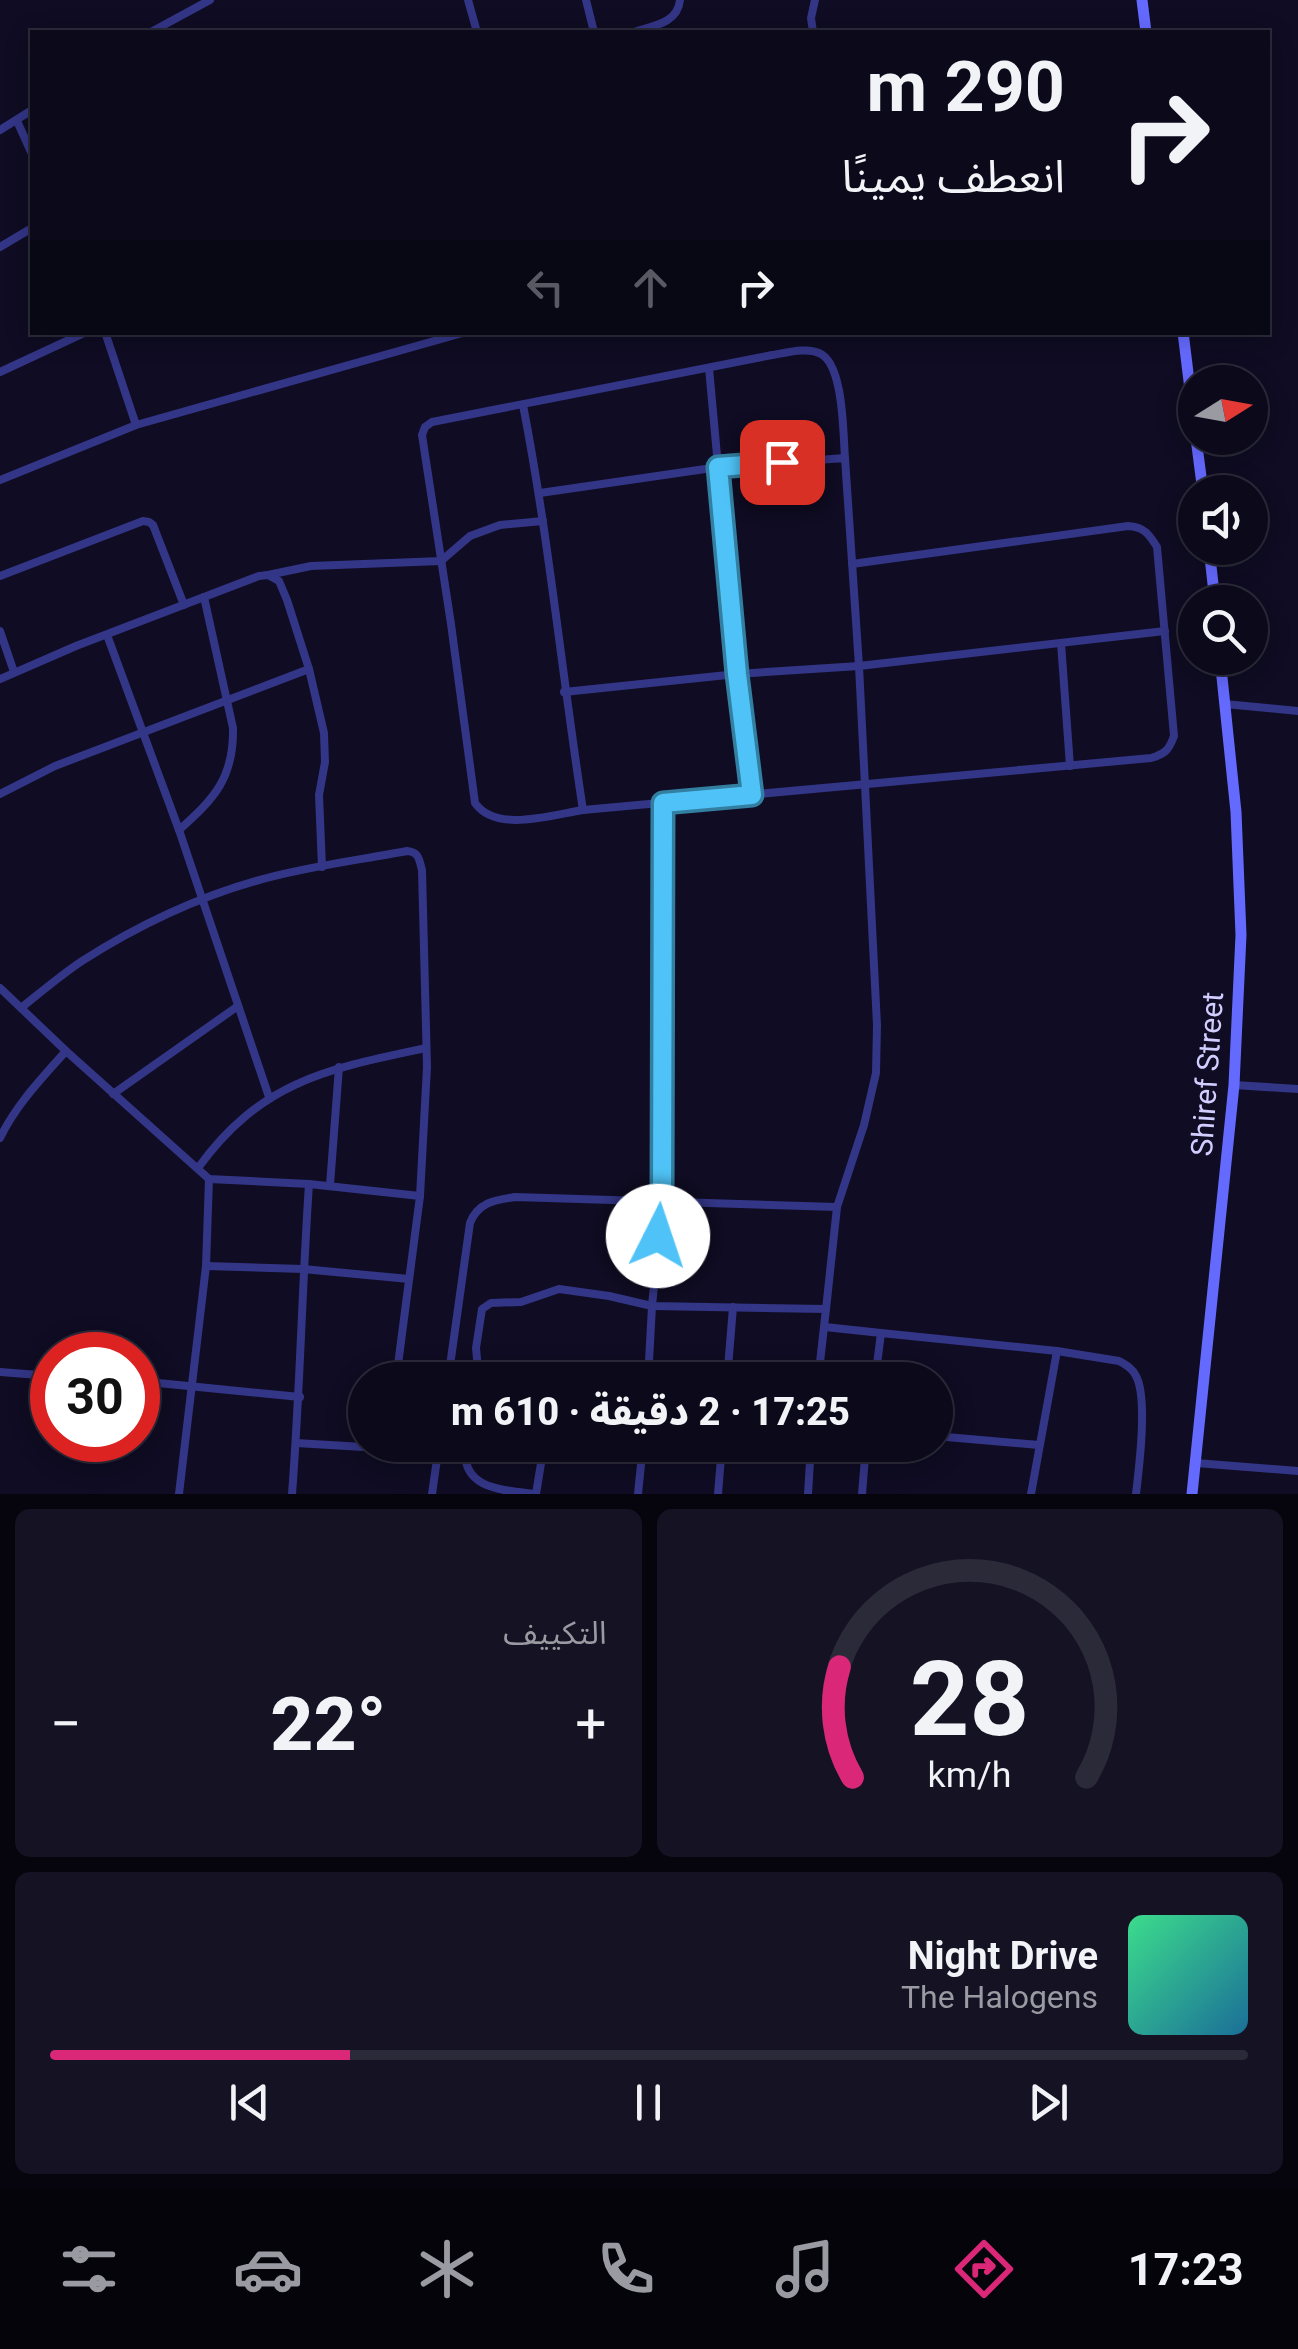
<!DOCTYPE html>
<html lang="ar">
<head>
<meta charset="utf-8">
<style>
  :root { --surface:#0b091a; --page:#141223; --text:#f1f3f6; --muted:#9a9aa2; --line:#2b2a39; --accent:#db2777 }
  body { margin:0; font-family:Roboto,"Noto Sans Arabic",sans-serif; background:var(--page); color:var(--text); direction:rtl; height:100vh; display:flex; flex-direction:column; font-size:38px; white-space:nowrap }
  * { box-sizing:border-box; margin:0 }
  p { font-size:32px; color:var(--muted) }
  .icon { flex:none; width:55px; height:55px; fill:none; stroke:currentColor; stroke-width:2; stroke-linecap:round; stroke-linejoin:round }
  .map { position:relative; height:1494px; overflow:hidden; direction:ltr }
  .panel { display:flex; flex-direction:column; gap:15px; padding:15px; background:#06050e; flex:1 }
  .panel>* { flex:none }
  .banner { position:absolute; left:30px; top:30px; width:1240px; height:305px; border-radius:0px; box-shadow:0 5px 25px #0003,0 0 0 2px var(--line); direction:rtl; background:#0b091a; color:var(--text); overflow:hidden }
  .needle { width:65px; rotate:79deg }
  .buttons { position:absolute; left:1178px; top:365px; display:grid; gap:20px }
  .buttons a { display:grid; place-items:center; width:90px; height:90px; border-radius:50%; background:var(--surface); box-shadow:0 5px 25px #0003,0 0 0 2px var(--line); font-size:50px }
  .speed { position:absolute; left:30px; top:1332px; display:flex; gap:20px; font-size:50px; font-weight:700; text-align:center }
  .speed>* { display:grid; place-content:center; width:130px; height:130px; border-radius:50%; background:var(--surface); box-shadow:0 5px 25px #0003,0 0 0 2px var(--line); line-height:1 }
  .speed .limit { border:15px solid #d22; background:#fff; color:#111 }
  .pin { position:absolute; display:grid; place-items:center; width:85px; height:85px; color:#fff; margin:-42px; border-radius:20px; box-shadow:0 5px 15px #0006 }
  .me { position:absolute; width:110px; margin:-55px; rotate:4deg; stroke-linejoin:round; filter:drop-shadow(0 0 8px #0008) }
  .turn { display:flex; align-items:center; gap:35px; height:210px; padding:0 40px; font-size:45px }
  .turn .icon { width:130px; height:130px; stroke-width:2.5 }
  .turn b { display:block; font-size:70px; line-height:85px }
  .lanes { display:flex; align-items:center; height:95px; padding:0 40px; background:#0003; justify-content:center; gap:50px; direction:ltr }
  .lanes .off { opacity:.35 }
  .big { font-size:75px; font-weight:800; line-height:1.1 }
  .panel .card { flex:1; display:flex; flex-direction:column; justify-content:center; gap:15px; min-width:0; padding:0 35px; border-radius:15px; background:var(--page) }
  .panel .dial { align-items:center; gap:0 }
  .dial svg { height:260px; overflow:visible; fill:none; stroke:var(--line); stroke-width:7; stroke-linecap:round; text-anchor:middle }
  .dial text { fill:var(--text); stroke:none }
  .song { display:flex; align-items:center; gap:30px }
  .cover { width:120px; height:120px; border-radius:15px; background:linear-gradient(135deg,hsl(150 70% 55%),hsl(200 70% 35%)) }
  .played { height:10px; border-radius:5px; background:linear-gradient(90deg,var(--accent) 25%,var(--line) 25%) }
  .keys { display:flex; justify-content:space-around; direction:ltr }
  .heat { display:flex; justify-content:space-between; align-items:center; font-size:55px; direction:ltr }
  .panel .tiles { flex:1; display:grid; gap:15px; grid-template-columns:1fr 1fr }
  .card:last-child { grid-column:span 2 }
  .trip { position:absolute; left:348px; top:1362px; width:605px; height:100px; border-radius:50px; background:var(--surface); box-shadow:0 5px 25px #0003,0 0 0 2px var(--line); font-weight:800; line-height:100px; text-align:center; direction:rtl }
  .dock { display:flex; height:160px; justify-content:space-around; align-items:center; background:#04040a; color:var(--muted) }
  .dock .icon { width:70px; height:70px }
  .dock .current { color:var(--accent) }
  .dock b { font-size:45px; color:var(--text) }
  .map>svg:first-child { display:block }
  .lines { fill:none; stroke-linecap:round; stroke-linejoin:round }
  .minor { stroke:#333586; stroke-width:8 }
  .secondary { stroke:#656aff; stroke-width:11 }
  .route-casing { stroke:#337fa1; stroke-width:25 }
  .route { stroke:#4fc3f7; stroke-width:18 }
  .labels { text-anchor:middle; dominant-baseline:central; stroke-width:8; stroke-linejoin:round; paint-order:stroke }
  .street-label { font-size:30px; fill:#d1ceff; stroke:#0f0c23 }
</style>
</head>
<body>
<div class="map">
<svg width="1298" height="1494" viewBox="0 0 1298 1494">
  <rect width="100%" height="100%" fill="#0f0c23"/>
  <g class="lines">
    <g class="minor">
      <path d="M468,0L477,32"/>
      <path d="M586,0L594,32"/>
      <path d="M151,32L210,0"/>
      <path d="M634,32C653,26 678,23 680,0"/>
      <path d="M813,32L811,18L815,0"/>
      <path d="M17,121L32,154"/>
      <path d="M0,130L32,110"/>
      <path d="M0,247L32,228"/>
      <path d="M709,368L737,674L752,795"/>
      <path d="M0,372L86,332"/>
      <path d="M523,405C549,539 562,675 583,810"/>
      <path d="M136,425L466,332"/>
      <path d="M845,458C843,434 844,363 819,353C806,347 786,353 772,355L432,422L425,427L422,435L451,624L475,803C496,833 551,815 583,810L1151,758C1165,754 1169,750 1174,736L1157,547C1149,534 1144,527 1128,526L852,564"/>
      <path d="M0,480L136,425L105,332"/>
      <path d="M540,493L719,467L845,458L859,666L877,1025L876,1073L864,1125L837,1207L826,1309"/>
      <path d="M268,575L311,566L441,561L470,536L500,525L543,521"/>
      <path d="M0,576L143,521L149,522L153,525L184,605"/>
      <path d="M0,631L14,672"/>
      <path d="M107,635L179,830L269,1097"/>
      <path d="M1061,643L1070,766"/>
      <path d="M0,679L76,646L259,576L268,575L279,581L287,600L309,669L324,733L325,762L319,795L322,867"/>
      <path d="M564,692L737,674L859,666L1165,631"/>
      <path d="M1225,704L1298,711"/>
      <path d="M0,794L55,766L309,669"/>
      <path d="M179,830C214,799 234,778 233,728L204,597"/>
      <path d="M0,988L66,1051L209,1179L309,1184L420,1196"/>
      <path d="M21,1008C41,992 61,975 82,961C137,926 200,896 263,879C310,866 359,860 407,851C419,852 419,859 422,870L427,1067L420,1196L396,1380"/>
      <path d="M1234,1085L1298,1089"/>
      <path d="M113,1094L238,1006"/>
      <path d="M0,1138C16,1105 41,1079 66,1051"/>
      <path d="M198,1168C261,1081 327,1069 426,1048"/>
      <path d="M330,1185L339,1067"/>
      <path d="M206,1266L303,1269L409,1279"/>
      <path d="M825,1327L881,1333L875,1380"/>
      <path d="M881,1333L1057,1351L1119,1361C1126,1365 1132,1368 1136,1376C1148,1398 1139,1468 1136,1494"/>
      <path d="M0,1372L52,1376"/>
      <path d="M448,1380L470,1223C478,1202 495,1200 515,1197L837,1207"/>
      <path d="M479,1380L476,1348L482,1309L491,1303L521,1302L559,1289L609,1296L652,1306L826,1309L818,1380"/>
      <path d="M648,1380L652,1306L662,1201L663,803"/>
      <path d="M727,1380L733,1307"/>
      <path d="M138,1381L300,1397"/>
      <path d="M935,1436L1039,1445"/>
      <path d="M296,1443L380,1448L384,1445"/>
      <path d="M466,1445C459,1490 504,1490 536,1494"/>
      <path d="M1196,1463L1298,1471"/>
      <path d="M179,1494L206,1266L209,1179"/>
      <path d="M292,1494C300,1391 302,1287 309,1184"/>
      <path d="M432,1494L439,1445"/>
      <path d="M536,1494L544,1445"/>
      <path d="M638,1494L643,1445"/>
      <path d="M718,1494L722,1445"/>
      <path d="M808,1494L811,1445"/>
      <path d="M862,1494L866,1445"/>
      <path d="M1031,1494L1057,1351"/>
    </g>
    <g class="secondary">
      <path d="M1142,0L1146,32"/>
      <path d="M1183,332L1195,430"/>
      <path d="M1196,438L1203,492"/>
      <path d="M1209,548L1215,602"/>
      <path d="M1192,1494L1234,1085L1241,935L1236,812L1220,658"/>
    </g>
  </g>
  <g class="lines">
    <defs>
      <path id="route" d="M658,1236L662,1202L663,803L752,795L737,674L718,467L782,462"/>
    </defs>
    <use href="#route" class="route-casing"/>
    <use href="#route" class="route"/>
  </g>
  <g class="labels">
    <g class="street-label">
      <text transform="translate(1207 1074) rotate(-86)">Shiref Street</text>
    </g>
  </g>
</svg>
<div class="buttons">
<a><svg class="needle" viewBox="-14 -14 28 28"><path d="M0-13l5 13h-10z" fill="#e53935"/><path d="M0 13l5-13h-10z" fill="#9a9aa2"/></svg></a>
<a><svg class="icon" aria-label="sound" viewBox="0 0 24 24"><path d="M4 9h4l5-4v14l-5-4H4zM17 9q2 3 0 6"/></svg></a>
<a><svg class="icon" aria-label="search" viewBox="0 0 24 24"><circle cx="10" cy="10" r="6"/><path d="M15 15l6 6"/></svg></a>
</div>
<div class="speed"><div class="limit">30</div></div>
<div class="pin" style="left:782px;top:462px;background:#d93025"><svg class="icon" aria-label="arrive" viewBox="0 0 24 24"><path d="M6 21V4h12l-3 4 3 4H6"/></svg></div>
<svg class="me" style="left:658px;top:1236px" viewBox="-20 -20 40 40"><circle r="19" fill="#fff"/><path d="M0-13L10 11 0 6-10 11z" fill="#4fc3f7"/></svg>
<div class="trip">17:25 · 2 دقيقة · 610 m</div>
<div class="banner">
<div class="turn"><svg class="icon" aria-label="right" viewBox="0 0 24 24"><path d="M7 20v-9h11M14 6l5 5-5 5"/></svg><div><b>290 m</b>انعطف يمينًا</div></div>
<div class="lanes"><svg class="icon off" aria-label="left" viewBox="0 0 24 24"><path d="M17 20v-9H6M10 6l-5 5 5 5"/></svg><svg class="icon off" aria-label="ahead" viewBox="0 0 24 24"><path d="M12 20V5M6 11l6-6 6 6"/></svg><svg class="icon" aria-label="right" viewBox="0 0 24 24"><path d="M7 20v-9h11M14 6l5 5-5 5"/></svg></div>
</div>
</div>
<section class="panel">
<div class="tiles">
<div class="card dial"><svg viewBox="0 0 100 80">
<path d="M14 69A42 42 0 1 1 86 69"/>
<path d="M14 69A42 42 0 0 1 10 35" stroke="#db2777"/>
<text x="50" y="56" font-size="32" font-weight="700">28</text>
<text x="50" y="72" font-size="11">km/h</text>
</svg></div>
<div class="card"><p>التكييف</p>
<div class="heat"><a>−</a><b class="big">22°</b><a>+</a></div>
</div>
<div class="card">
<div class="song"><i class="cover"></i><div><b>Night Drive</b><p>The Halogens</p></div></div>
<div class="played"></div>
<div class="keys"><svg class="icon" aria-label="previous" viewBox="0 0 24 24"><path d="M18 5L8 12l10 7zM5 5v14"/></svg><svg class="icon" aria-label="pause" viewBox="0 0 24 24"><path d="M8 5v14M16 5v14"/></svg><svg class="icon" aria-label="next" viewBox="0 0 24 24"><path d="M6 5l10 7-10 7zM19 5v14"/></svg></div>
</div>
</div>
</section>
<nav class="dock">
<b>17:23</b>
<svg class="icon current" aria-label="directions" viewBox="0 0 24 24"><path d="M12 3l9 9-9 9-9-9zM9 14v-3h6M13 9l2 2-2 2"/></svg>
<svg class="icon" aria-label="music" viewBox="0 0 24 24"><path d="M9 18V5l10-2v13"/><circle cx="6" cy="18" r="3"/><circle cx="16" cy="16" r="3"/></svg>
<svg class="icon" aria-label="phone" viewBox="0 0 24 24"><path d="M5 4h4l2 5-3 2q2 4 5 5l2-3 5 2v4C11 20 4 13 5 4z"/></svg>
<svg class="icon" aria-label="climate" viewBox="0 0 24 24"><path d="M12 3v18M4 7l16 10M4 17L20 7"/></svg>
<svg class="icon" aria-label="car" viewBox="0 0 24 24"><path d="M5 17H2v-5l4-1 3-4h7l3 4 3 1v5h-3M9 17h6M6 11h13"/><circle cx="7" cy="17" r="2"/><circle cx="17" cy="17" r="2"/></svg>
<svg class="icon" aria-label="filters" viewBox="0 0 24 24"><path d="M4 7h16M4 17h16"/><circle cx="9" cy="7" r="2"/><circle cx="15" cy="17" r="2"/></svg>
</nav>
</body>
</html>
